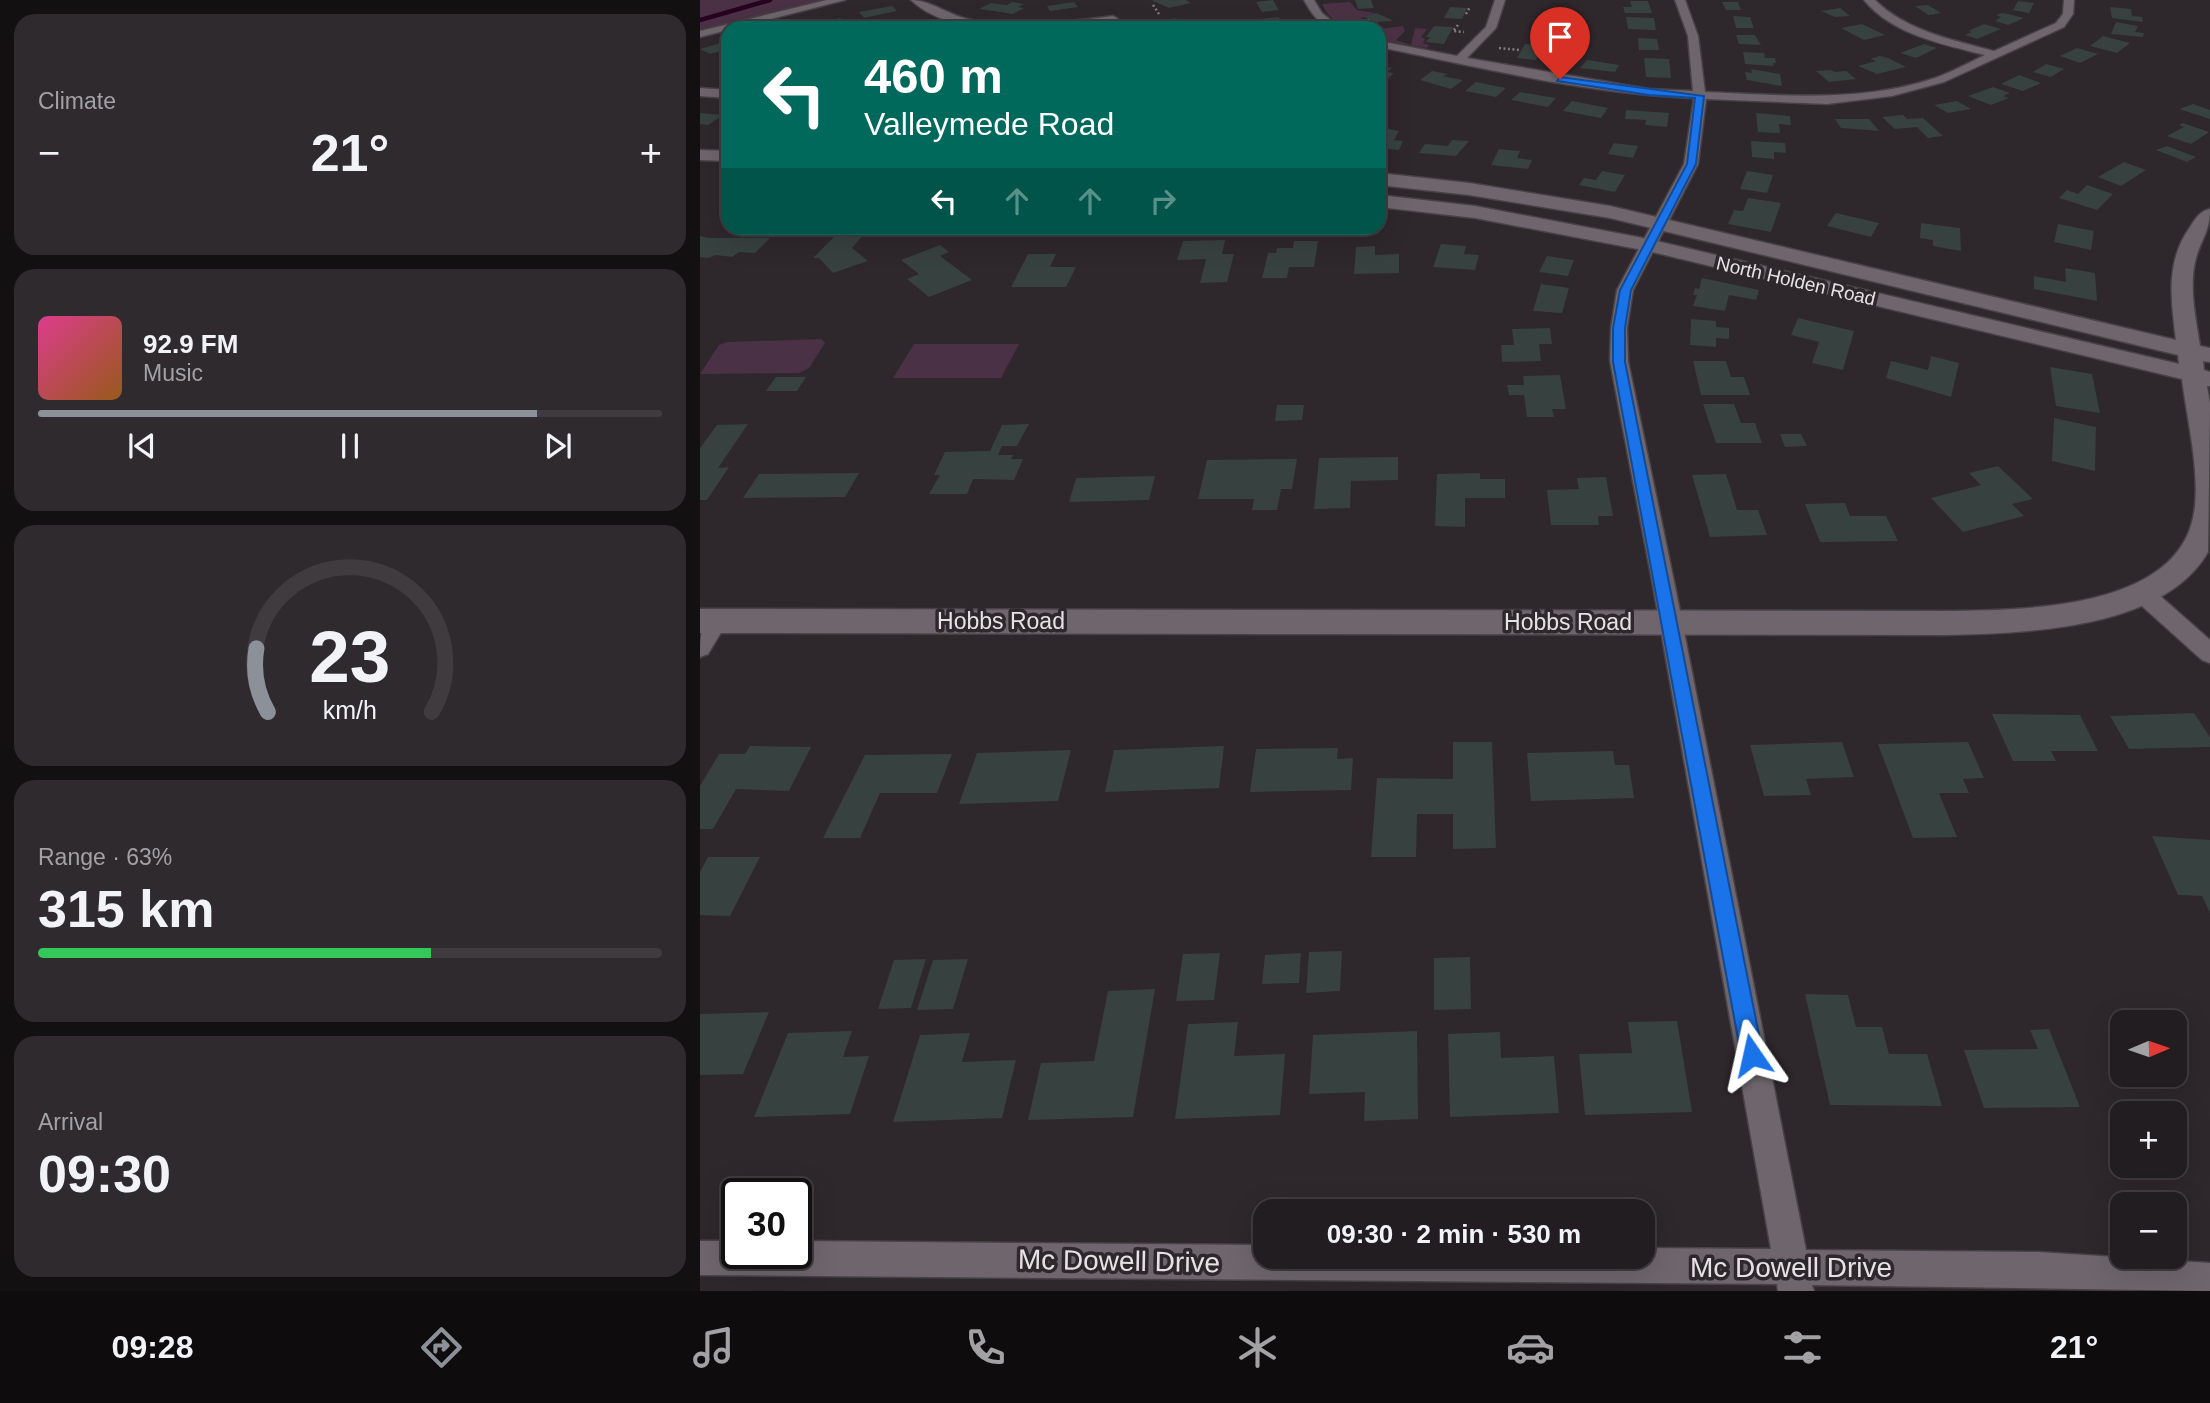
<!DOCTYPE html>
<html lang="en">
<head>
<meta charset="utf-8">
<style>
  :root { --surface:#221d21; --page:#2e2a2e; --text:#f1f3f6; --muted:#a2a2a5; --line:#3f3b3f; --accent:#8c9099 }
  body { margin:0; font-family:Arial,sans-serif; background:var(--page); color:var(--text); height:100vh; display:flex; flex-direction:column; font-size:26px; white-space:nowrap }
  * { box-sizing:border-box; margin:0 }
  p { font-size:23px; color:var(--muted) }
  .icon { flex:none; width:38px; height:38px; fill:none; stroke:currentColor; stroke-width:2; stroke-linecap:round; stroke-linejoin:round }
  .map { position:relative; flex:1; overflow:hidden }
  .details { display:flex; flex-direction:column; gap:14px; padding:14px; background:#131012; width:700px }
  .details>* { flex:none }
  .banner { position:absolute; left:21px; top:21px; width:665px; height:214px; border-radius:21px; box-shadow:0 7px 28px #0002,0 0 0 2px var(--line); background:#00695c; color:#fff; overflow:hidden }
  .needle { width:46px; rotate:88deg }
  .fabs { position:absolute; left:1410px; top:1010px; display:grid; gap:14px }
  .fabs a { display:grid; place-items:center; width:77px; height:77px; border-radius:14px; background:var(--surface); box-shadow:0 7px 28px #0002,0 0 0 2px var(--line); font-size:35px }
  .speed { position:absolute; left:21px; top:1178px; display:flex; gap:14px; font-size:35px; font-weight:700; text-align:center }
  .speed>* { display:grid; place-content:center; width:91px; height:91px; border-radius:50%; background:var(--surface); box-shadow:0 7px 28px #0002,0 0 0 2px var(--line); line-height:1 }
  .speed .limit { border:4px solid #111; border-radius:10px; background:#fff; color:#111 }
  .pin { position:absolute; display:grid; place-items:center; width:60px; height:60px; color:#fff; margin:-72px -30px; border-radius:50% 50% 50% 0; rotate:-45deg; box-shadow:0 0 7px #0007 }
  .pin .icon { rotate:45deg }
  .me { position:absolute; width:77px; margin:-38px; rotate:349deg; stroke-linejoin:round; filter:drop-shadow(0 0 5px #0008) }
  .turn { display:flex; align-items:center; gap:24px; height:147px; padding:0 28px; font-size:32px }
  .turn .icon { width:91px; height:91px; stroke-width:2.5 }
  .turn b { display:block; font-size:49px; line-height:60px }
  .lanes { display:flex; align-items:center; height:66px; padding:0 28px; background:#0003; justify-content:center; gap:35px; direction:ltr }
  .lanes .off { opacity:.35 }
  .big { font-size:52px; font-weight:600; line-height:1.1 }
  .details .widget { flex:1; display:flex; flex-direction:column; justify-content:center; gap:10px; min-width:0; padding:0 24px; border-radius:21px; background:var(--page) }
  .details .dial { align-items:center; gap:0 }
  .dial svg { height:182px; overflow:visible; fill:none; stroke:var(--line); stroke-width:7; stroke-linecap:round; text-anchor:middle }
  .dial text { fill:var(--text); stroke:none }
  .song { display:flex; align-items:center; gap:21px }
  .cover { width:84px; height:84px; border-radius:10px; background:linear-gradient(135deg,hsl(330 70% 55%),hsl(30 70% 35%)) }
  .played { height:7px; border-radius:4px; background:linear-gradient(90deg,var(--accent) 80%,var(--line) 80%) }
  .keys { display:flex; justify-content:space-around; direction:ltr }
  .heat { display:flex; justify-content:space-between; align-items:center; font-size:38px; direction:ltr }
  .charge { height:10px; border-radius:5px; background:linear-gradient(90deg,#34c759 63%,var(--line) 0) }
  .trip { position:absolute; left:553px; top:1199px; width:402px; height:70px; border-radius:21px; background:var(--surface); box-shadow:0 7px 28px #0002,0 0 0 2px var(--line); font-weight:600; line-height:70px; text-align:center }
  .tab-bar { display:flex; height:112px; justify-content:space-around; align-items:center; background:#0e0c0d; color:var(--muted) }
  .tab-bar .icon { width:49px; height:49px }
  .tab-bar .selected { color:var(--accent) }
  .tab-bar b { font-size:32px; color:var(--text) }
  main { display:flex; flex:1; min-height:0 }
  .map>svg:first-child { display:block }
  .green { fill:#4b3145 }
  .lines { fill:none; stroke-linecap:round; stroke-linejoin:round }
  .stream { stroke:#270221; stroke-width:4.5 }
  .building { fill:#37413f }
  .street-casing { stroke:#484246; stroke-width:3 }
  .secondary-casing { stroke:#484246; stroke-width:3 }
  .path { stroke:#817b7f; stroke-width:2.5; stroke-dasharray:2 2.5; stroke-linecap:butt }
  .street { fill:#6e666c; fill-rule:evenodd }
  .secondary { fill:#6e666c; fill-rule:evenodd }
  .route { fill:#1a73e8; stroke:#114b97; stroke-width:2 }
  .labels { text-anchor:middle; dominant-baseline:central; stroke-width:7; stroke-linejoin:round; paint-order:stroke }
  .far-street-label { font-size:19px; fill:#e5e1e4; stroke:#2e272c }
  .street-label { font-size:23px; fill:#e5e1e4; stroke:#2e272c }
  .near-street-label { font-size:28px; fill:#e5e1e4; stroke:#2e272c }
</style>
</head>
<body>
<main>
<section class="details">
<div class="widget"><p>Climate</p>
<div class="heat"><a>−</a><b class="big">21°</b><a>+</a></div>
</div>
<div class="widget">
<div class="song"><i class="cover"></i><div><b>92.9 FM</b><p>Music</p></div></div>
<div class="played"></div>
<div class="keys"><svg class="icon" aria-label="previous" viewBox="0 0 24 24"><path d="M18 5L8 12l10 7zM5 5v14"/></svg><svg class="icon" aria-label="pause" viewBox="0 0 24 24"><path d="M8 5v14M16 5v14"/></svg><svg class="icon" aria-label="next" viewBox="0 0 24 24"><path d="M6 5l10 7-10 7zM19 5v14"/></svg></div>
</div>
<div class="widget dial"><svg viewBox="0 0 100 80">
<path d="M14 69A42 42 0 1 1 86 69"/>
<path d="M14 69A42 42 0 0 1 9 41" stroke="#8c9099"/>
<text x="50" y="56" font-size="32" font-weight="700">23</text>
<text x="50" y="72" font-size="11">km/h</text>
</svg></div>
<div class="widget"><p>Range · 63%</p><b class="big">315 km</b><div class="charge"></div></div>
<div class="widget"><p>Arrival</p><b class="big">09:30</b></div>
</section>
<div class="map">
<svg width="1510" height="1291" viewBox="0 0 1510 1291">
  <rect width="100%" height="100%" fill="#2e272c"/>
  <g class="green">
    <path d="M0,0H122L0,30Z"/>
    <path d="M650,2L657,10L675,13L661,18V21L673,28C650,29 633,27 622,4Z"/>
    <path d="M703,26L705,31L696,40L711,45L715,28L727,29L721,37L725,39L723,43L729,45L727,48L679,40V29Z"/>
    <path d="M122,339L125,343L109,368L100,373L0,374L19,345L28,342Z"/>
    <path d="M214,344H319L301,378H193Z"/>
  </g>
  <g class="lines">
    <path class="stream" d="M0,20L70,0"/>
  </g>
  <g class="building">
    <path d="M451,0H486L491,3L469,8Z"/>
    <path d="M573,0L579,10L562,12L556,2Z"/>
    <path d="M655,0H671L674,8L658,9Z"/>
    <path d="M930,1H948L952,13H925L923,7H932Z"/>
    <path d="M1318,1L1334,3L1329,13L1313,10Z"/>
    <path d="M312,2L324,4L318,7L324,8L313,14L279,9L291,3L307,5Z"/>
    <path d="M374,2L378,7L350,11L347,6Z"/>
    <path d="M1022,2H1038L1041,10H1026Z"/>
    <path d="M1228,5L1241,13L1228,15L1215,6Z"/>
    <path d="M192,6L197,11L164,18L159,12Z"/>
    <path d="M750,7L767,8L762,19L744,18Z"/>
    <path d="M1410,7L1431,9L1432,16L1442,17L1443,22L1412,18Z"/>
    <path d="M1140,8L1150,16L1135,17L1121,11Z"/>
    <path d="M844,11L861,12L859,22L841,21Z"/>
    <path d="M676,13L690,19L693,21L676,22L663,17Z"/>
    <path d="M1302,13L1308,14L1324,18L1308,25L1295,21L1301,17L1296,15Z"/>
    <path d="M1033,16L1050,17L1054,28H1036Z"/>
    <path d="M579,17L583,28H564L561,19Z"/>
    <path d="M926,17L954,18L956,30L928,29Z"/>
    <path d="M140,18L148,23L128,28H113L109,25Z"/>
    <path d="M474,18L487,21L473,28H454Z"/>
    <path d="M1416,22L1438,26L1435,32L1444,33L1443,37L1411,34Z"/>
    <path d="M1162,24L1185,35L1164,40L1141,28Z"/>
    <path d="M1284,24L1301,29L1277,39L1265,35L1272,32L1268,31Z"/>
    <path d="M734,26L753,27L744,44L726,42L730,37H726Z"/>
    <path d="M839,26L855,27L853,34H859L856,41L832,39Z"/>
    <path d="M1036,35H1055L1061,45L1039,44Z"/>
    <path d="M1403,36L1430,43L1417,53L1390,46Z"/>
    <path d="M938,38L957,39L959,50H939Z"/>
    <path d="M28,41V49L10,54L0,49Z"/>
    <path d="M825,44L852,46L848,53L840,52L836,60L817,58Z"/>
    <path d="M1224,44L1237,48L1216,58L1200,53Z"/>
    <path d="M1377,48L1398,54L1380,63L1360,56Z"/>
    <path d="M1043,52L1064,53L1065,58H1075L1076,63H1073L1074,66L1045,64Z"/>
    <path d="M1180,56L1188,58L1206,67L1177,74L1158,66L1176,61L1170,59Z"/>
    <path d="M944,58L969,59L971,78L946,77Z"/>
    <path d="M887,60L919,65L915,72L880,68Z"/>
    <path d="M1346,64L1364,69L1351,77L1333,72Z"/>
    <path d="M679,65L692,68L687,72L694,73L686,80L679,78Z"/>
    <path d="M1051,69L1080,74L1082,86L1047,80L1045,72L1052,73Z"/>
    <path d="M1131,70L1135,72L1146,71L1156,79L1129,82L1116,71Z"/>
    <path d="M732,71L748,74L743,76L763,80L751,89L720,80Z"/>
    <path d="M1319,75L1341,83L1323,91L1301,84Z"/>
    <path d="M776,82L806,88L796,97L765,91Z"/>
    <path d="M1293,87L1310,93L1303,96L1309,98L1291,105L1268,96Z"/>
    <path d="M820,92L856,98L848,107L811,100Z"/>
    <path d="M872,101L908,108L901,118L863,111Z"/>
    <path d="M1257,101L1271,109L1248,113L1234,105Z"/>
    <path d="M1493,104L1510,110V119L1479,109Z"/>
    <path d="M926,110L969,113L967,127L945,125L946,120L925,119Z"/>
    <path d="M0,113L23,115L8,125L0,124Z"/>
    <path d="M1056,113L1090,116L1091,125L1079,124L1080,133L1058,132Z"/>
    <path d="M1203,115L1207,119L1223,118L1243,136L1228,138L1217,127L1195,129L1182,117Z"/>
    <path d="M1135,119H1169L1179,131L1141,128Z"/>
    <path d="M1483,123L1509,132L1491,144L1467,136L1484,127L1479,125Z"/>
    <path d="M679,127L699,131L694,140L703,141L699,150L679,148V139L683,134H679Z"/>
    <path d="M752,140L769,141L756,156L719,153L725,144L748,146Z"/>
    <path d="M1051,141L1085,143L1086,153L1074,152V159L1052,157Z"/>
    <path d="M914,143L938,146L933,158L908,154Z"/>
    <path d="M1467,146L1496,157L1487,162L1456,150Z"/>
    <path d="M799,149L820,151L817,158L832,160L828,169L791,165Z"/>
    <path d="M1424,162L1446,170L1421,186L1398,177Z"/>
    <path d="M902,171L925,175L915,192L879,185L884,178L896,180Z"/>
    <path d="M1047,171L1073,175L1067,193L1040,189Z"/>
    <path d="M1387,185L1413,194L1397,210L1359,198L1367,190L1378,194Z"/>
    <path d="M1048,198L1081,203L1071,232L1028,224L1034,210L1043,211Z"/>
    <path d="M1136,213L1179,223L1171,237L1127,226Z"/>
    <path d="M1221,223L1260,228L1261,251L1233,246V240L1220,238Z"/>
    <path d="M1358,224L1394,231L1391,250L1354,242Z"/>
    <path d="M137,234H164L152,248L168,261L133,273L119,258H113Z"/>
    <path d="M0,236L9,238H70L55,253L39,252L32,257L16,255L8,258L0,257Z"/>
    <path d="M525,240L522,254H534L527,282L500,283L506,259L477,260L483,241Z"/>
    <path d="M594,241H618L614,267H589L587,278H562L568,253H576L577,248H593Z"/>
    <path d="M741,244L766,246L764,254L779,255L775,270L733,267Z"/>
    <path d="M240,245L249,252L240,256L272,280L229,297L207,279L219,274L201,260Z"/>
    <path d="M675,246V255L699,254V273L654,274L656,247Z"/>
    <path d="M328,254H356L350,267H376L366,287H311Z"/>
    <path d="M847,256L874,260L868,276L839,272Z"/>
    <path d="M1365,268L1395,273L1397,301L1334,289V276L1366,282Z"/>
    <path d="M1002,278L1059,290L1056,300L1029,295L1025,311L993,306L997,295H993L995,288L999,289Z"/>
    <path d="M841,284L869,288L862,313L833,311Z"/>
    <path d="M1098,318L1154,331L1143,370L1112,363L1119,342L1091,335Z"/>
    <path d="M991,319L1016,321V327L1029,328V339L1016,338V347L990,345Z"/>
    <path d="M850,328L852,344H839L841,361L802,362L801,345H814L812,329Z"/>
    <path d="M1231,356L1259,363L1251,397L1186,378L1191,361L1228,370Z"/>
    <path d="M993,361H1026L1031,377H1044L1050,395H1001Z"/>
    <path d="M1350,367L1392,374L1400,413L1356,406Z"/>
    <path d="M860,375L866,409H852L854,417H827L824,395H809L807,385H824L823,376Z"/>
    <path d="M76,377H106L97,391H66Z"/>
    <path d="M1003,404H1034L1041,423H1055L1062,443H1016Z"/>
    <path d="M577,405H604L602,420L575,421Z"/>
    <path d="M1354,418L1396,427L1395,471L1352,461Z"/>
    <path d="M48,424L18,468L29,467L7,500H0V448L17,425Z"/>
    <path d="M329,424L317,446H302L298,455H313L311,459H323L314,480L273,479L267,494H229L240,475H234L245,452L290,451L302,425Z"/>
    <path d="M1080,434H1101L1107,446L1085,447Z"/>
    <path d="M698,457V480L651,481L650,508L614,509L619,458Z"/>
    <path d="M597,459L592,489H581L577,510H552L554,499H498L507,460Z"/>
    <path d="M1298,466L1333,499L1312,504L1324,516L1263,532L1231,498L1281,485L1269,473Z"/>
    <path d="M159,473L145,497L43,498L59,474Z"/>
    <path d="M780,473V479H805V498H765V527L735,526L737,474Z"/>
    <path d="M1026,474L1037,510H1058L1067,535L1010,537L992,475Z"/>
    <path d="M455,476L449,500L369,502L376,478Z"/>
    <path d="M906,477L913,516H898L899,525H851L847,490L879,489L877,478Z"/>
    <path d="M1145,503L1150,516H1186L1198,541L1120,542L1105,504Z"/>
    <path d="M1494,713L1510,737V747L1429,749L1410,716Z"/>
    <path d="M1292,714L1380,715L1398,751H1351L1356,761H1313Z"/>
    <path d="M753,742H792L796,848L753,849V814H717L716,857H671L677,778L753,779Z"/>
    <path d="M1142,742L1154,777L1106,779L1111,795L1064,796L1050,745Z"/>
    <path d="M1268,742L1284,778L1263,779L1269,793H1239L1257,837L1213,838L1178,744Z"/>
    <path d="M50,746L111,747L89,791L36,789L13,829H0V786L19,754H45Z"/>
    <path d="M524,746L519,788L405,792L414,750Z"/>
    <path d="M638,748L637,759L653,758L651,790L550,792L556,749Z"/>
    <path d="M371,750L358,801L259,804L277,753Z"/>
    <path d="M913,751L915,765H929L934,798L831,801L827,753Z"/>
    <path d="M252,754L237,793H180L160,838H123L165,755Z"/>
    <path d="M1452,836L1510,840V913L1502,896L1478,895Z"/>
    <path d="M8,857H60L30,916L0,915V872Z"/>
    <path d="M642,951L640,991L606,993L609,952Z"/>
    <path d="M520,953L514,1000L476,1001L483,954Z"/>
    <path d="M601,953L599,983L562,984L565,955Z"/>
    <path d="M770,957L771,1009L734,1010V958Z"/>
    <path d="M226,959L211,1008L178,1009L194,960Z"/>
    <path d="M268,959L253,1009L217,1010L233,960Z"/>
    <path d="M455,989L433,1117L328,1120L341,1063L394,1061L408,991Z"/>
    <path d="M1105,994L1148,995L1156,1027H1182L1189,1054H1227L1242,1106L1130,1105Z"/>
    <path d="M69,1012L43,1074L0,1075V1014Z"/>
    <path d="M977,1021L992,1112L885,1115L879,1054L932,1053L928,1022Z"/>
    <path d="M538,1022L534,1056L585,1054L580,1115L475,1119L488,1024Z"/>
    <path d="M1349,1029L1380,1107L1284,1108L1264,1050L1338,1049L1330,1030Z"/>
    <path d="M152,1031L143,1057L169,1056L150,1114L54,1117L88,1033Z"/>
    <path d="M717,1031L718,1119L664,1121L665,1092L609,1094L613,1035Z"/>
    <path d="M800,1032L801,1058L854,1056L859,1113L750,1117L748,1034Z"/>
    <path d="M270,1033L262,1062L316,1060L302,1118L193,1122L220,1035Z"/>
  </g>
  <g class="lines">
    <defs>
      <g id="street">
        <path d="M127,0H145L0,37V31Z"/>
        <path d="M211,0C230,0 250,16 272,20C318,28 366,22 413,16L418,19L413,22C356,29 256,43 211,0Z"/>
        <path d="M604,0H614L622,13L640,28C621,28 613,16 604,0Z"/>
        <path d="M795,0H805L796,28L767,58L949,89L993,91L988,36L975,0H985L998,36L1005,92C1082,95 1161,103 1235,78C1252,72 1268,63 1285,55C1242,44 1193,35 1164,0H1175C1206,31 1253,40 1294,51L1356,23L1363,14L1364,0H1374L1373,14L1364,27L1244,82L1192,96L1127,104L1006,99L998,164L933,290L927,328L928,361L975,586L1106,1250L1338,1252L1510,1263V1291L1112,1285L1114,1291H1078L1077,1284L0,1275V1241H37V1253H96V1241L565,1245V1256H943V1248L1071,1249L953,586L910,361L911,328L917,290L984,164L994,98C888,94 783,68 679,47V41L757,56L786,27Z"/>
        <path d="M0,88L28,90V98L0,96Z"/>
        <path d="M1441,584L1449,586L1510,640V663L1502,660L1433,598L1430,592L1433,586Z"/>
        <path d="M17,613L25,615L28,621L8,654L0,657C0,640 0,619 17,613Z"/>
      </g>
      <g id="secondary">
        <path d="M0,150L28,151V161L0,160Z"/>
        <path d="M679,173L769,183L910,206L1476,340C1471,300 1465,262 1490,227C1495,219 1500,211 1510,209C1510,233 1500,240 1495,262C1489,289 1496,319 1500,346L1510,348V362L1503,361L1504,370L1510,372V386H1507L1510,404L1508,552C1463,630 1325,633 1245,635L0,633V609L1245,611C1318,610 1473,611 1493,518C1502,478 1487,420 1482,379L948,251L775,218L679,207V195L775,206L948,239L1479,364L1478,355L910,218L769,195L679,185Z"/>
      </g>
    </defs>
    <use href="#street" class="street-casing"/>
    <use href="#secondary" class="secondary-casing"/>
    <g class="path">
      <path d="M453,5L459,14"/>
      <path d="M766,14L770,7"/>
      <path d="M670,20L666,22L675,28"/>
      <path d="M758,25L753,31L764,32"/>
      <path d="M449,28L460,22"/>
      <path d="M799,48L819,50"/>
    </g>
    <use href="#street" class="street"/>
    <use href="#secondary" class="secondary"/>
  </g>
  <path class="route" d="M860,77L1004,96L996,164L931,290L925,328V362L1063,1055L1059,1062L1052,1065L1044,1062L1041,1055L913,362V328L920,290L987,164L995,98L949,95L857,81Z"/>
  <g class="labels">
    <g class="far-street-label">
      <text transform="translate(1096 281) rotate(13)">North Holden Road</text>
    </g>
    <g class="street-label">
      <text x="301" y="621">Hobbs Road</text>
      <text x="868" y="622">Hobbs Road</text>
    </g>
    <g class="near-street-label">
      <text transform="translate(419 1261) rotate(1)">Mc Dowell Drive</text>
      <text x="1091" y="1267">Mc Dowell Drive</text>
    </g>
  </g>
</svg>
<div class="fabs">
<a><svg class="needle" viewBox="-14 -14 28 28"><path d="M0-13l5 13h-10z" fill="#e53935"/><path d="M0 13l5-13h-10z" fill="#a2a2a5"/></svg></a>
<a>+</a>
<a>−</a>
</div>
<div class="speed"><div class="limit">30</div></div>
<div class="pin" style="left:860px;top:79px;background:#d93025"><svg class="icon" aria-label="arrive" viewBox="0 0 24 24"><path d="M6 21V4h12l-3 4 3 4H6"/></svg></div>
<svg class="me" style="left:1052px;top:1055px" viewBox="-20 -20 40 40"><path d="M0-17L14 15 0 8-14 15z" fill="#1a73e8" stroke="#fff" stroke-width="4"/></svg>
<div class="trip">09:30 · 2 min · 530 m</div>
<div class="banner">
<div class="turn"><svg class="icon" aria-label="left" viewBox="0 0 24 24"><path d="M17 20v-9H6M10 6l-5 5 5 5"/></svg><div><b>460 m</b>Valleymede Road</div></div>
<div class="lanes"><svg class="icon" aria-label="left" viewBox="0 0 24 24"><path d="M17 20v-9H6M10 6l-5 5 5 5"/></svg><svg class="icon off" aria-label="ahead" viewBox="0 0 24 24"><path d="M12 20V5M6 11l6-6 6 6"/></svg><svg class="icon off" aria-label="ahead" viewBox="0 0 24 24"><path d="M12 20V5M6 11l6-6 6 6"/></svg><svg class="icon off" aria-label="right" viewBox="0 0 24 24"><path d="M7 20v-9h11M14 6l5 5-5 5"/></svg></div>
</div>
</div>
</main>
<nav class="tab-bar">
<b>09:28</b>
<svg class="icon selected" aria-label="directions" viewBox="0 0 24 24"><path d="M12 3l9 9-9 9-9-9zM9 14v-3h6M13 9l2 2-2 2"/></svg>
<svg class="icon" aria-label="music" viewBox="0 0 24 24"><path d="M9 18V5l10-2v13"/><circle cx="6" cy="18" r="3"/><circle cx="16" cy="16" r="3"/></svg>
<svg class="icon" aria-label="phone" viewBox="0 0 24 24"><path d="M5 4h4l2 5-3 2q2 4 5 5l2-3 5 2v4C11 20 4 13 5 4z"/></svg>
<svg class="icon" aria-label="climate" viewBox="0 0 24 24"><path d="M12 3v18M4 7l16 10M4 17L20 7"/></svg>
<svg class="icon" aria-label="car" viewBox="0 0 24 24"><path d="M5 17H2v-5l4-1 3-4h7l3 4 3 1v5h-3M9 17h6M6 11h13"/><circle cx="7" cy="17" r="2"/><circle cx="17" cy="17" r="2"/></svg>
<svg class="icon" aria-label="filters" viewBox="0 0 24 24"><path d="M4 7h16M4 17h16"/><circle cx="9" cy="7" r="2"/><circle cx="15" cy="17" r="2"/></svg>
<b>21°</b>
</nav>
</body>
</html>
